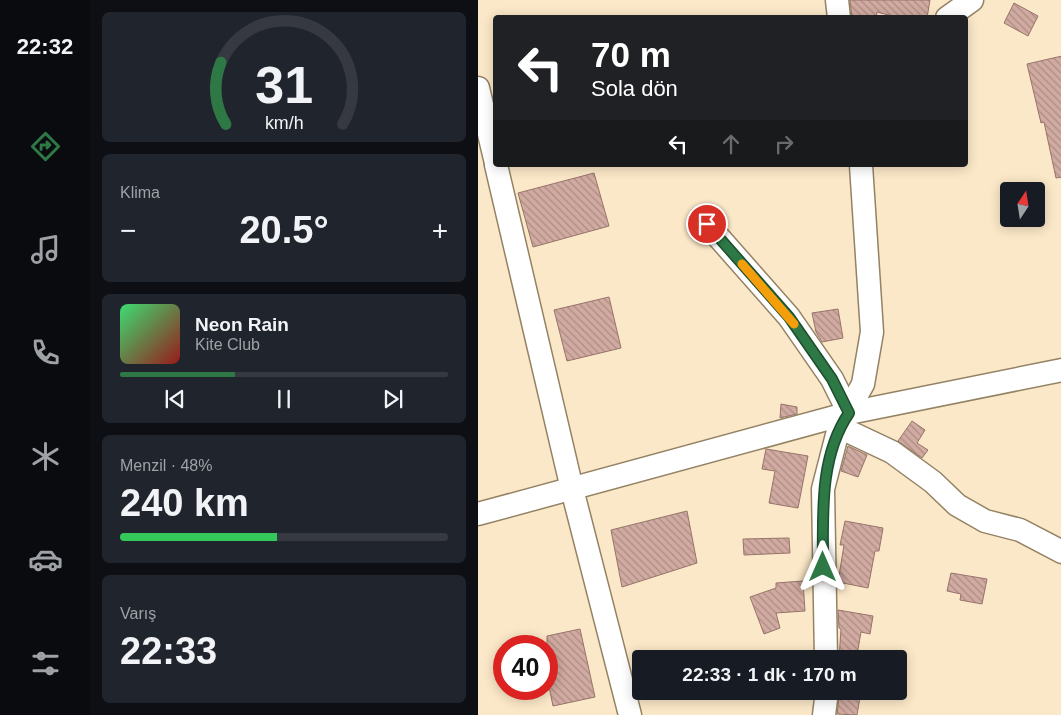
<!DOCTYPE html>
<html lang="tr">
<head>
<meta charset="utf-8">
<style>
  :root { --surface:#171b24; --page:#20242c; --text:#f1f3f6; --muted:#9ea1a6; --line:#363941; --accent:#2d7845 }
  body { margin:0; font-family:Helvetica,sans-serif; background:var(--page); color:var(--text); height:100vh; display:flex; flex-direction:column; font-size:19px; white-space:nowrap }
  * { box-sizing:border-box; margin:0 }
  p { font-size:16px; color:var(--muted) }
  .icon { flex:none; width:28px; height:28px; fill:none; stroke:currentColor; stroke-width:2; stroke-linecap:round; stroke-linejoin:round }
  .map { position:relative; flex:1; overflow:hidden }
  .panel { display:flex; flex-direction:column; gap:12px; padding:12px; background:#0d0f14; width:388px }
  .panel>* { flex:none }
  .hud { position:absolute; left:15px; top:15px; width:475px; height:152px; border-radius:5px; box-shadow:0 2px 12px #0003; background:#202124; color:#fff; overflow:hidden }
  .needle { width:32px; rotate:12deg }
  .tools { position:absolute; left:522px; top:182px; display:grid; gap:10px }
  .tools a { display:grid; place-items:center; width:45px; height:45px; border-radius:5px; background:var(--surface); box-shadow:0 2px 12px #0003; font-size:25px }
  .speed { position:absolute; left:15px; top:635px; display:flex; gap:10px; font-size:25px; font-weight:700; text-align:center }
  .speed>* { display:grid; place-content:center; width:65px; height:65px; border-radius:50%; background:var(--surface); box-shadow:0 2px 12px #0003; line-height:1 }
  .speed .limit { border:8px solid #d22; background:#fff; color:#111 }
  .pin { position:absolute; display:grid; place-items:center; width:42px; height:42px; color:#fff; margin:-21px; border:2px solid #fff; border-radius:50%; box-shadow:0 1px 5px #0007 }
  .me { position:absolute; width:55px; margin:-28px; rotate:0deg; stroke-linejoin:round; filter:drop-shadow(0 0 4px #0008) }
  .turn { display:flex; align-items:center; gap:18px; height:105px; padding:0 15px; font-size:22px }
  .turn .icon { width:65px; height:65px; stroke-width:2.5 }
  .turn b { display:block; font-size:35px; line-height:42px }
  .lanes { display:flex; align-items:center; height:48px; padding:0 15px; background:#0003; justify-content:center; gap:25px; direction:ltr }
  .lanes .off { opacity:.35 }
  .big { font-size:38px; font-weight:700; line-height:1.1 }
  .panel .widget { flex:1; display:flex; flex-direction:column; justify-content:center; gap:8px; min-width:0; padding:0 18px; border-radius:8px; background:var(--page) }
  .panel .dial { align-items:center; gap:0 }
  .dial svg { height:130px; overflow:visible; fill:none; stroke:var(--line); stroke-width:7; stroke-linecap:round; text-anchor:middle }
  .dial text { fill:var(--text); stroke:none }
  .song { display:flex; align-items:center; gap:15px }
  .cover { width:60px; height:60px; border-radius:8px; background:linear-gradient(135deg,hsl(140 70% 55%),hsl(0 70% 35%)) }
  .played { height:5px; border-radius:2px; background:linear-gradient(90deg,var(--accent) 35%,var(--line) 35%) }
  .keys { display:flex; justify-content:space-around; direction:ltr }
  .heat { display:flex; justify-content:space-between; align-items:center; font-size:28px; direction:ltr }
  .charge { height:8px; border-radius:4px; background:linear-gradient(90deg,#34c759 48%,var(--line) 0) }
  .trip { position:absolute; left:154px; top:650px; width:275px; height:50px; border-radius:5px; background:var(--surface); box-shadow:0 2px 12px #0003; font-weight:700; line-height:50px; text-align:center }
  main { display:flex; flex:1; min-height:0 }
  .tabs { display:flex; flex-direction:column; width:90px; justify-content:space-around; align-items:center; background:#090b0e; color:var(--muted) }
  .tabs .icon { width:35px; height:35px }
  .tabs .active { color:var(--accent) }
  .tabs b { font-size:22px; color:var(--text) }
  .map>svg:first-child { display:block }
  .building { fill:url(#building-back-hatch); stroke:#97746a }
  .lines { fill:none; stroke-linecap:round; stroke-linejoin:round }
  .minor-casing { stroke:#938264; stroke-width:25 }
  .minor { stroke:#fff; stroke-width:22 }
  .route-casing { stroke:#1d4e2d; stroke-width:12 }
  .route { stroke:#2d7845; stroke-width:9 }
  .slow { stroke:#f59e0b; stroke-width:9 }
</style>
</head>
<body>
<main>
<nav class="tabs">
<b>22:32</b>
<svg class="icon active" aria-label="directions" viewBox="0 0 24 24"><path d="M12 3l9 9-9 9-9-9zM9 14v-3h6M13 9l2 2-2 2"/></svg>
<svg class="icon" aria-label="music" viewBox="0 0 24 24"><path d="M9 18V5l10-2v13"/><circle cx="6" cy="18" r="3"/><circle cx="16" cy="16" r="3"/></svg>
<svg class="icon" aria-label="phone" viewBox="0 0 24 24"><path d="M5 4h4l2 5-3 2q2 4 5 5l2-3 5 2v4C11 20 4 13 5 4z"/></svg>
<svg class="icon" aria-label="climate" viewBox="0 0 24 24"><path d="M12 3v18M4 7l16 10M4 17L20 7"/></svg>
<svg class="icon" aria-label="car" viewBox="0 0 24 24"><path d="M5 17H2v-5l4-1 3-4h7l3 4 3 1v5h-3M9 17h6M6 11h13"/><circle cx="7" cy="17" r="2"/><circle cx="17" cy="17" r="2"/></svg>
<svg class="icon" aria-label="filters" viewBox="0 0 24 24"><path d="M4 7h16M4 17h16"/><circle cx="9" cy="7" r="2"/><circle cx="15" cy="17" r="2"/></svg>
</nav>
<section class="panel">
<div class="widget dial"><svg viewBox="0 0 100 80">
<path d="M14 69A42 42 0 1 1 86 69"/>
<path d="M14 69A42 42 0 0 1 11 31" stroke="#2d7845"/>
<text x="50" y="56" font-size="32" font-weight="700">31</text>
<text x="50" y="72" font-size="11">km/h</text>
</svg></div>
<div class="widget"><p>Klima</p>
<div class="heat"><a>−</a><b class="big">20.5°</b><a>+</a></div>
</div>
<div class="widget">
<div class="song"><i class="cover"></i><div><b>Neon Rain</b><p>Kite Club</p></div></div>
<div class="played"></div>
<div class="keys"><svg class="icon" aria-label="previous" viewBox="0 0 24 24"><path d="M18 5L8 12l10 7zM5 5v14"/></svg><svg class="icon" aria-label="pause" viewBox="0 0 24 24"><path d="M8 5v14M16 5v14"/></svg><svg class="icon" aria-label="next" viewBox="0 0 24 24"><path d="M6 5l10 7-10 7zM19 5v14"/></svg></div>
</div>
<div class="widget"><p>Menzil · 48%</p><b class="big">240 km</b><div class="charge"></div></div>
<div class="widget"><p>Varış</p><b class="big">22:33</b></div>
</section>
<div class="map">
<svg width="584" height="715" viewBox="0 0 584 715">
  <defs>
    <pattern id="building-back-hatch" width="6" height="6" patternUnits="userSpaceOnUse" patternTransform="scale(1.25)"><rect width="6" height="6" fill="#d1aba1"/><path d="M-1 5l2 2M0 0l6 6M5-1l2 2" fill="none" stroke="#ab8c83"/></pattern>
  </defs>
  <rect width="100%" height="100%" fill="#fbe8c8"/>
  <g class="building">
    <path d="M372,0H452L449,18H422L399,12L398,18H374Z"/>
    <path d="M536,3L560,16L550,36L526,23Z"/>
    <path d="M584,56V177L578,178L566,122L563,123L549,64Z"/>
    <path d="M116,173L131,226L55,247L40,193Z"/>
    <path d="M131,297L143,348L89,361L76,310Z"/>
    <path d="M360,309L365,338L344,342L338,332L334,313Z"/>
    <path d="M303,404L319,407V414L302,418Z"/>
    <path d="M434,421L447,430L439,443L450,450L444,458L420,441Z"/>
    <path d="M370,446L389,455L380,477L363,471Z"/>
    <path d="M288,449L330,456L320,508L291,503L297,471L284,469Z"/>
    <path d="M209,511L219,563L144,587L133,530Z"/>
    <path d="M367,521L405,528L401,551H397L390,588L360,582L366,545H362Z"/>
    <path d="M311,538L312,553L266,555L265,539Z"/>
    <path d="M473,573L509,579L504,604L482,600L483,594L469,591Z"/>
    <path d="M325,581L327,611L298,613L302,628L286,634L272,597L298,588V583Z"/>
    <path d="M360,610L395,616L392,634L383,632L379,655L370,653L369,659H361L363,629L361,628Z"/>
    <path d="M102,629L117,697L75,706L69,677V636Z"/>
    <path d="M362,691H383L379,715L359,714Z"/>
  </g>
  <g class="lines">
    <defs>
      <g id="minor">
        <path d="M359,0L361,18"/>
        <path d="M469,18L494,0"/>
        <path d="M0,88L18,163"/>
        <path d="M18,165L94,489L152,715"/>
        <path d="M229,224L311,317L354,379L371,413"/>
        <path d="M361,427L414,452L455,482L479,505L507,521L542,530L584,552"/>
        <path d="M0,514L371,413L584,370"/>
        <path d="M348,659L345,489L361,427L385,384L394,332L383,165"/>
        <path d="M346,715L349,691"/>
      </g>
    </defs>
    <use href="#minor" class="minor-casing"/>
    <use href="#minor" class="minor"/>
  </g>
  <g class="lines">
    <defs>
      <path id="route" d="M229,224L311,317L354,379L371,413C341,457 345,515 345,567"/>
    </defs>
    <use href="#route" class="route-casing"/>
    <use href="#route" class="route"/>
    <path class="slow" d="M264,264L316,324"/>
  </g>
</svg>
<div class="tools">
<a><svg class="needle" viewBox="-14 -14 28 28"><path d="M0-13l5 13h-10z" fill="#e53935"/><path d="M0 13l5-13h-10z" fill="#9ea1a6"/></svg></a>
</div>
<div class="speed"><div class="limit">40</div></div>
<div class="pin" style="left:229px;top:224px;background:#d93025"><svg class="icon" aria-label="arrive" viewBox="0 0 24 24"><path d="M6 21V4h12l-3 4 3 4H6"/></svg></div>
<svg class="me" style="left:345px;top:567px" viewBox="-20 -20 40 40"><path d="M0-17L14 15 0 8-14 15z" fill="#2d7845" stroke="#fff" stroke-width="4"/></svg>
<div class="trip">22:33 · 1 dk · 170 m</div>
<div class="hud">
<div class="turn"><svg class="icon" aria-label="left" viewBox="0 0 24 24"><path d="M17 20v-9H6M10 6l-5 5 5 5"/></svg><div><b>70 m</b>Sola dön</div></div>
<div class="lanes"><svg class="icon" aria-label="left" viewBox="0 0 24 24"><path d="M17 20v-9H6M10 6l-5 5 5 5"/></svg><svg class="icon off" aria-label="ahead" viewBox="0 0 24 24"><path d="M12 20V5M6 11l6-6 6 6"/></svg><svg class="icon off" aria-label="right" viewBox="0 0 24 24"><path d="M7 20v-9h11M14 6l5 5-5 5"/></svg></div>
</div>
</div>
</main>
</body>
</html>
